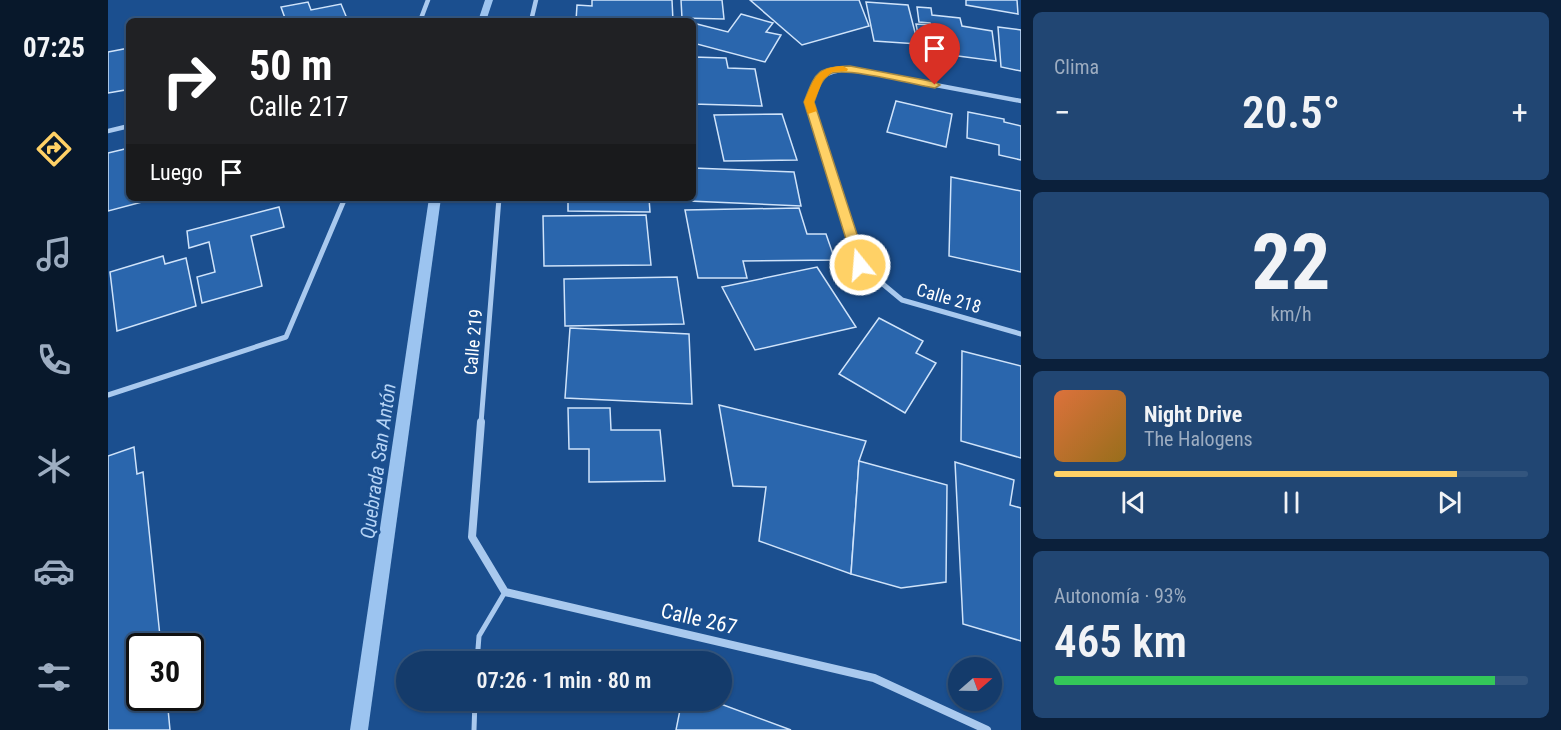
<!DOCTYPE html>
<html lang="es">
<head>
<meta charset="utf-8">
<style>
  :root { --surface:#143b6b; --page:#214673; --text:#f1f3f6; --muted:#9dadc1; --line:#33557e; --accent:#ffd166 }
  body { margin:0; font-family:"Roboto Condensed",sans-serif; background:var(--page); color:var(--text); height:100vh; display:flex; flex-direction:column; font-size:22px; white-space:nowrap }
  * { box-sizing:border-box; margin:0 }
  p { font-size:20px; color:var(--muted) }
  .icon { flex:none; width:33px; height:33px; fill:none; stroke:currentColor; stroke-width:2; stroke-linecap:round; stroke-linejoin:round }
  .map { position:relative; flex:1; overflow:hidden }
  .details { display:flex; flex-direction:column; gap:12px; padding:12px; background:#0b203b; width:540px }
  .details>* { flex:none }
  .hud { position:absolute; left:18px; top:18px; width:570px; height:183px; border-radius:9px; box-shadow:0 2px 4px #0004,0 0 0 2px var(--line); background:#202124; color:#fff; overflow:hidden }
  .needle { width:39px; rotate:70deg }
  .buttons { position:absolute; left:840px; top:657px; display:grid; gap:12px }
  .buttons a { display:grid; place-items:center; width:54px; height:54px; border-radius:50%; background:var(--surface); box-shadow:0 2px 4px #0004,0 0 0 2px var(--line); font-size:30px }
  .speed { position:absolute; left:18px; top:633px; display:flex; gap:12px; font-size:30px; font-weight:700; text-align:center }
  .speed>* { display:grid; place-content:center; width:78px; height:78px; border-radius:50%; background:var(--surface); box-shadow:0 2px 4px #0004,0 0 0 2px var(--line); line-height:1 }
  .speed .limit { border:3px solid #111; border-radius:9px; background:#fff; color:#111 }
  .pin { position:absolute; display:grid; place-items:center; width:51px; height:51px; color:#fff; margin:-62px -26px; border-radius:50% 50% 50% 0; rotate:-45deg; box-shadow:0 0 6px #0007 }
  .pin .icon { rotate:45deg }
  .me { position:absolute; width:66px; margin:-33px; rotate:343deg; stroke-linejoin:round; filter:drop-shadow(0 0 4px #0008) }
  .turn { display:flex; align-items:center; gap:21px; height:126px; padding:0 24px; font-size:27px }
  .turn .icon { width:78px; height:78px; stroke-width:2.5 }
  .turn b { display:block; font-size:42px; line-height:51px }
  .then { display:flex; align-items:center; height:57px; padding:0 24px; background:#0003; gap:12px; font-size:22px }
  .big { font-size:45px; font-weight:600; line-height:1.1 }
  .details .widget { flex:1; display:flex; flex-direction:column; justify-content:center; gap:9px; min-width:0; padding:0 21px; border-radius:9px; background:var(--page) }
  .details .dial { align-items:center; gap:0 }
  .dial b { font-size:78px; line-height:1 }
  .song { display:flex; align-items:center; gap:18px }
  .cover { width:72px; height:72px; border-radius:9px; background:linear-gradient(135deg,hsl(20 70% 55%),hsl(40 70% 35%)) }
  .played { height:6px; border-radius:3px; background:linear-gradient(90deg,var(--accent) 85%,var(--line) 85%) }
  .keys { display:flex; justify-content:space-around; direction:ltr }
  .heat { display:flex; justify-content:space-between; align-items:center; font-size:33px; direction:ltr }
  .charge { height:9px; border-radius:4px; background:linear-gradient(90deg,#34c759 93%,var(--line) 0) }
  .trip { position:absolute; left:288px; top:651px; width:336px; height:60px; border-radius:30px; background:var(--surface); box-shadow:0 2px 4px #0004,0 0 0 2px var(--line); font-weight:600; line-height:60px; text-align:center }
  main { display:flex; flex:1; min-height:0 }
  .dock { display:flex; flex-direction:column; width:108px; justify-content:space-around; align-items:center; background:#08182b; color:var(--muted) }
  .dock .icon { width:42px; height:42px }
  .dock .active { color:var(--accent) }
  .dock b { font-size:27px; color:var(--text) }
  .map>svg:first-child { display:block }
  .lines { fill:none; stroke-linecap:round; stroke-linejoin:round }
  .stream { fill:#9cc4f0; fill-rule:evenodd }
  .building { fill:#2a66ad; stroke:#cfe3fa; stroke-width:1.5 }
  .service { stroke:#a9c9ee; stroke-width:5 }
  .minor-far2 { stroke:#a9c9ee; stroke-width:4.5 }
  .minor-far1 { stroke:#a9c9ee; stroke-width:5 }
  .minor { stroke:#a9c9ee; stroke-width:8 }
  .route { fill:#ffd166; stroke:#a68842; stroke-width:1.5 }
  .slow { fill:#f59e0b }
  .labels { text-anchor:middle; dominant-baseline:central; stroke-width:6; stroke-linejoin:round; paint-order:stroke }
  .street-label { font-size:18px; fill:#fff; stroke:#1b4f8f }
  .water-label { font-size:20px; font-style:italic; fill:#b5d3f5; stroke:#1b4f8f }
  .near-street-label { font-size:21px; fill:#fff; stroke:#1b4f8f }
</style>
</head>
<body>
<main>
<nav class="dock">
<b>07:25</b>
<svg class="icon active" aria-label="directions" viewBox="0 0 24 24"><path d="M12 3l9 9-9 9-9-9zM9 14v-3h6M13 9l2 2-2 2"/></svg>
<svg class="icon" aria-label="music" viewBox="0 0 24 24"><path d="M9 18V5l10-2v13"/><circle cx="6" cy="18" r="3"/><circle cx="16" cy="16" r="3"/></svg>
<svg class="icon" aria-label="phone" viewBox="0 0 24 24"><path d="M5 4h4l2 5-3 2q2 4 5 5l2-3 5 2v4C11 20 4 13 5 4z"/></svg>
<svg class="icon" aria-label="climate" viewBox="0 0 24 24"><path d="M12 3v18M4 7l16 10M4 17L20 7"/></svg>
<svg class="icon" aria-label="car" viewBox="0 0 24 24"><path d="M5 17H2v-5l4-1 3-4h7l3 4 3 1v5h-3M9 17h6M6 11h13"/><circle cx="7" cy="17" r="2"/><circle cx="17" cy="17" r="2"/></svg>
<svg class="icon" aria-label="filters" viewBox="0 0 24 24"><path d="M4 7h16M4 17h16"/><circle cx="9" cy="7" r="2"/><circle cx="15" cy="17" r="2"/></svg>
</nav>
<div class="map">
<svg width="913" height="730" viewBox="0 0 913 730">
  <rect width="100%" height="100%" fill="#1b4f8f"/>
  <g class="lines">
    <g class="stream">
      <path d="M377,0H385L378,21H370Z"/>
      <path d="M321,198H333L260,730H242Z"/>
    </g>
  </g>
  <g class="building">
    <path d="M484,0H564L565,21H468L469,5L484,6Z"/>
    <path d="M573,0H614L616,19L574,18Z"/>
    <path d="M642,0H751L761,26L694,45Z"/>
    <path d="M858,0H909L910,14L858,5Z"/>
    <path d="M200,2L203,10L233,4L240,21H178L173,7Z"/>
    <path d="M758,2L800,5L810,44L766,41Z"/>
    <path d="M809,7L823,8L824,15L852,18L854,26L884,31L888,61L827,53L825,40L811,39L808,24L823,25L822,23L811,22Z"/>
    <path d="M633,14L665,23L658,32L673,35L657,62L585,43V23L620,32Z"/>
    <path d="M890,27L913,30V71L893,67Z"/>
    <path d="M21,48V80L17,81V90L0,93V52Z"/>
    <path d="M585,57L618,58L620,68L647,69L654,106L585,104Z"/>
    <path d="M788,101L844,114L838,147L779,132Z"/>
    <path d="M860,112L896,119V122L913,126V160L891,155V145L859,138Z"/>
    <path d="M674,114L689,160L616,161L606,115Z"/>
    <path d="M21,148V198H49L0,211V153Z"/>
    <path d="M585,168L686,172L693,206L581,201V198H585Z"/>
    <path d="M843,177L913,191V272L841,256Z"/>
    <path d="M460,198H541L542,212L460,211Z"/>
    <path d="M171,207L176,227L143,236L154,286L94,303L89,277L107,272L101,242L81,248L79,231Z"/>
    <path d="M691,208L699,234H718L727,260L635,261L639,278H590L577,210Z"/>
    <path d="M538,215L543,265L436,266L435,216Z"/>
    <path d="M55,256L57,264L78,258L88,306L9,331L2,272Z"/>
    <path d="M709,267L748,327L647,350L614,287Z"/>
    <path d="M569,277L576,324L457,326L456,279Z"/>
    <path d="M771,318L815,341L808,353L828,363L797,413L731,374Z"/>
    <path d="M462,328L581,334L584,404L457,398Z"/>
    <path d="M854,351L913,366V458L853,441Z"/>
    <path d="M611,405L758,441L751,461L743,574L651,541L658,487L625,486Z"/>
    <path d="M460,408H502L503,430H552L557,481L481,482V449H461Z"/>
    <path d="M26,447L29,474L35,472L53,646H32V698H59L62,730H0V456Z"/>
    <path d="M751,461L839,485L838,582L793,588L743,574Z"/>
    <path d="M847,462L906,480L902,505L913,508V641L855,624Z"/>
    <path d="M574,700H602L683,730H568Z"/>
  </g>
  <g class="lines">
    <g class="service">
      <path d="M369,662L371,636L397,592"/>
      <path d="M366,730L367,700"/>
    </g>
    <g class="minor-far2">
      <path d="M312,21L320,0"/>
      <path d="M423,21L428,0"/>
      <path d="M0,131L21,126"/>
      <path d="M727,185L701,102C711,77 714,71 742,69L913,101"/>
    </g>
    <g class="minor-far1">
      <path d="M727,184L752,265L794,300L913,334"/>
      <path d="M0,395L178,337L237,198"/>
      <path d="M373,423L391,198"/>
    </g>
    <path class="minor" d="M373,422L364,537L397,592L766,678L879,730"/>
  </g>
  <path class="route" d="M742,66L827,82L832,85L827,88C809,85 734,66 722,74C712,80 710,92 706,102L759,265L752,269L746,265L696,102C708,72 708,67 742,66Z"/>
  <path class="slow" d="M735,66L740,69L739,71L724,72L715,80L706,102L709,111L700,114L696,102C706,79 708,67 735,66Z"/>
  <g class="labels">
    <g class="street-label">
      <text transform="translate(841 298) rotate(16)">Calle 218</text>
      <text transform="translate(365 342) rotate(-85)">Calle 219</text>
    </g>
    <g class="water-label">
      <text transform="translate(270 461) rotate(-82)">Quebrada San Antón</text>
    </g>
    <g class="near-street-label">
      <text transform="translate(591 619) rotate(13)">Calle 267</text>
    </g>
  </g>
</svg>
<div class="buttons">
<a><svg class="needle" viewBox="-14 -14 28 28"><path d="M0-13l5 13h-10z" fill="#e53935"/><path d="M0 13l5-13h-10z" fill="#9dadc1"/></svg></a>
</div>
<div class="speed"><div class="limit">30</div></div>
<div class="pin" style="left:827px;top:85px;background:#d93025"><svg class="icon" aria-label="arrive" viewBox="0 0 24 24"><path d="M6 21V4h12l-3 4 3 4H6"/></svg></div>
<svg class="me" style="left:752px;top:265px" viewBox="-20 -20 40 40"><circle r="17" fill="#ffd166" stroke="#fff" stroke-width="3"/><path d="M0-11L8 9 0 5-8 9z" fill="#fff"/></svg>
<div class="trip">07:26 · 1 min · 80 m</div>
<div class="hud">
<div class="turn"><svg class="icon" aria-label="right" viewBox="0 0 24 24"><path d="M7 20v-9h11M14 6l5 5-5 5"/></svg><div><b>50 m</b>Calle 217</div></div>
<div class="then">Luego<svg class="icon" aria-label="arrive" viewBox="0 0 24 24"><path d="M6 21V4h12l-3 4 3 4H6"/></svg></div>
</div>
</div>
<section class="details">
<div class="widget"><p>Clima</p>
<div class="heat"><a>−</a><b class="big">20.5°</b><a>+</a></div>
</div>
<div class="widget dial"><b>22</b><p>km/h</p></div>
<div class="widget">
<div class="song"><i class="cover"></i><div><b>Night Drive</b><p>The Halogens</p></div></div>
<div class="played"></div>
<div class="keys"><svg class="icon" aria-label="previous" viewBox="0 0 24 24"><path d="M18 5L8 12l10 7zM5 5v14"/></svg><svg class="icon" aria-label="pause" viewBox="0 0 24 24"><path d="M8 5v14M16 5v14"/></svg><svg class="icon" aria-label="next" viewBox="0 0 24 24"><path d="M6 5l10 7-10 7zM19 5v14"/></svg></div>
</div>
<div class="widget"><p>Autonomía · 93%</p><b class="big">465 km</b><div class="charge"></div></div>
</section>
</main>
</body>
</html>
